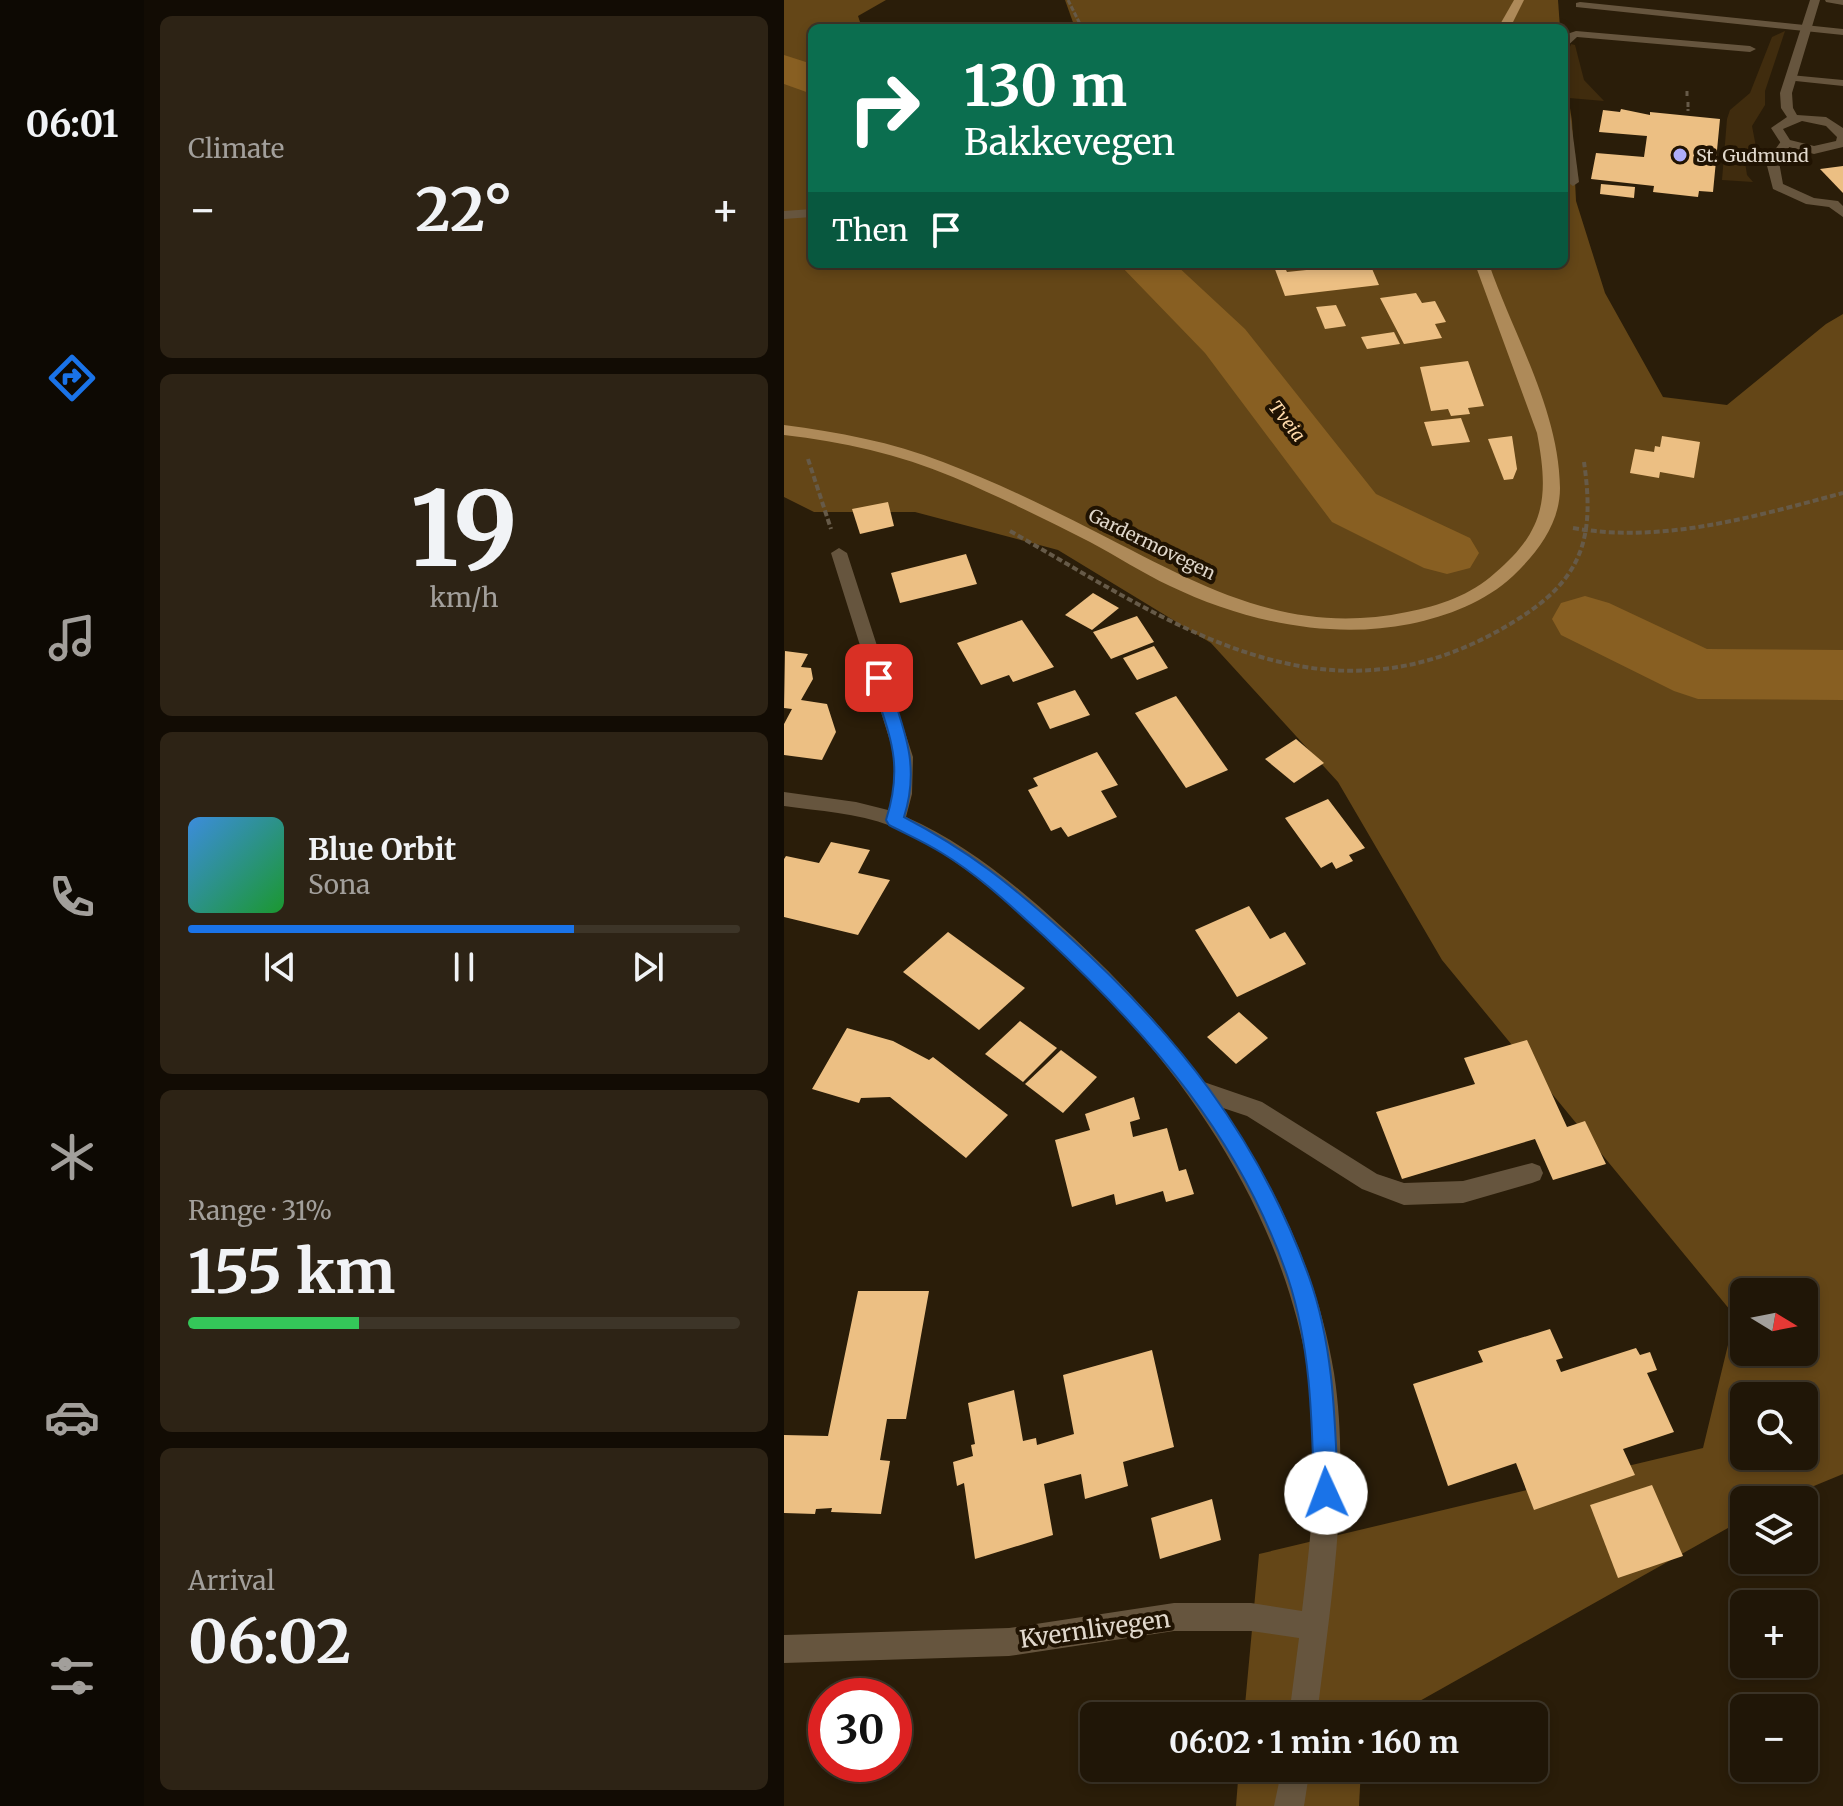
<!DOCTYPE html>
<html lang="en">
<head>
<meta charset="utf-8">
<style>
  :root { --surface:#201607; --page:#2d2315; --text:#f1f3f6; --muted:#a29f9b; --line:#3d3528; --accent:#1a73e8 }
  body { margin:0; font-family:Merriweather,serif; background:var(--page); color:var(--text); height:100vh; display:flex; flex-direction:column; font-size:30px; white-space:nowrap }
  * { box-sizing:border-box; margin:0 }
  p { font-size:26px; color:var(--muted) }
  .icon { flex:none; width:44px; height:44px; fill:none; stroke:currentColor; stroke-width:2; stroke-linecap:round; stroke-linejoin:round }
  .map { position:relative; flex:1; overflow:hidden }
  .drawer { display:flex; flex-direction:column; gap:16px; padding:16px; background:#120c04; width:640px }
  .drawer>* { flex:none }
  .banner { position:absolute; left:24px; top:24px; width:760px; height:244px; border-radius:12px; box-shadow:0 4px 12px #0003,0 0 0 2px var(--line); background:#0b6e4f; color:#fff; overflow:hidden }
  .needle { width:52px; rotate:100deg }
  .buttons { position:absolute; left:946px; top:1278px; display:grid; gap:16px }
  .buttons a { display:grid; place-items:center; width:88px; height:88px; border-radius:12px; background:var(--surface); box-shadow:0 4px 12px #0003,0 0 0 2px var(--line); font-size:40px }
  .speed { position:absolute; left:24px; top:1678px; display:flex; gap:16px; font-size:40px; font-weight:700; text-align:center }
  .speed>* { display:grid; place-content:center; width:104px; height:104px; border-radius:50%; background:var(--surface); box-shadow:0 4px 12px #0003,0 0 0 2px var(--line); line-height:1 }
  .speed .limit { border:12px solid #d22; background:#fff; color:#111 }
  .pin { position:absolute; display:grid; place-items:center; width:68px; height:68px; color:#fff; margin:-34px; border-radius:16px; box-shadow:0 4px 12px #0006 }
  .me { position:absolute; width:88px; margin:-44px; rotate:358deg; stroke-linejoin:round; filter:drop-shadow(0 0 6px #0008) }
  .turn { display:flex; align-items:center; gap:28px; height:168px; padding:0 24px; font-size:36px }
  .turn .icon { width:104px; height:104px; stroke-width:2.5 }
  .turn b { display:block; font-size:56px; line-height:68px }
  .then { display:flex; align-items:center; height:76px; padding:0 24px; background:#0003; gap:16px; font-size:30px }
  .big { font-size:60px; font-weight:700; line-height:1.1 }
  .drawer .card { flex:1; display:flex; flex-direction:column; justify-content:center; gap:12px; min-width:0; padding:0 28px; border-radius:12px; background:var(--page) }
  .drawer .dial { align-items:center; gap:0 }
  .dial b { font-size:104px; line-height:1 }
  .song { display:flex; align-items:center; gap:24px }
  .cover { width:96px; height:96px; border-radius:12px; background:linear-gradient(135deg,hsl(210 70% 55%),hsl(130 70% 35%)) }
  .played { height:8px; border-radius:4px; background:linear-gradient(90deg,var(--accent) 70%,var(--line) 70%) }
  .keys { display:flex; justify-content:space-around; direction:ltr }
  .heat { display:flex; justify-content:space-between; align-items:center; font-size:44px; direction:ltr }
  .charge { height:12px; border-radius:6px; background:linear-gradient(90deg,#34c759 31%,var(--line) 0) }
  .trip { position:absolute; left:296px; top:1702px; width:468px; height:80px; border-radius:12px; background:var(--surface); box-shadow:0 4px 12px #0003,0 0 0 2px var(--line); font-weight:700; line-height:80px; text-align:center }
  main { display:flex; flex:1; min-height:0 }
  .tabs { display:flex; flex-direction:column; width:144px; justify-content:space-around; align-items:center; background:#0d0903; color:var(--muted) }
  .tabs .icon { width:56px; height:56px }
  .tabs .on { color:var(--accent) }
  .tabs b { font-size:36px; color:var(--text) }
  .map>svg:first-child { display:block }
  .green { fill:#402c0e }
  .forest { fill:#644617; fill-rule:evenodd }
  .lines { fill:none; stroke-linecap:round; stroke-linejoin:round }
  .river { fill:#885f22; fill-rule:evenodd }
  .building { fill:#ecbf83 }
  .path-far1 { stroke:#665a48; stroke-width:3; stroke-dasharray:5 2; stroke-linecap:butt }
  .path { stroke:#665a48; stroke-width:4; stroke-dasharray:6 3; stroke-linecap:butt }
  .service { fill:#66553e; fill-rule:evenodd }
  .minor { fill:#66553e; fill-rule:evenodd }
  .primary { fill:#ae8a59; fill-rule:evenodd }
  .route { fill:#1a73e8; stroke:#114b97; stroke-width:2 }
  .poi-dot { fill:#afaefa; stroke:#201302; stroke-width:3 }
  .labels { text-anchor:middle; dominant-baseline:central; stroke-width:8; stroke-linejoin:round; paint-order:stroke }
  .far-poi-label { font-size:18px; fill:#e1d8cc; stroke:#201302; text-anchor:start }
  .far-water-label { font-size:18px; font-style:italic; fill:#ffdbab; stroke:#201302 }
  .far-street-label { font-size:18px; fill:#e1d8cc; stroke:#201302 }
  .near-street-label { font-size:24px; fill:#e1d8cc; stroke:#201302 }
</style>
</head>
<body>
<main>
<nav class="tabs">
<b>06:01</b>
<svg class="icon on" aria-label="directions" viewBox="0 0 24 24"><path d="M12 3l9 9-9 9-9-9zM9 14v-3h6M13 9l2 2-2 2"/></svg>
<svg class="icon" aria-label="music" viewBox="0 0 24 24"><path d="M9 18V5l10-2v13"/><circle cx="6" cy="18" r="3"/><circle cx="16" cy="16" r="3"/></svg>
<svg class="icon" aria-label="phone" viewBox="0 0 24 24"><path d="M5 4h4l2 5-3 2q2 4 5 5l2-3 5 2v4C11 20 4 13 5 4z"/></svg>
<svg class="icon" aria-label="climate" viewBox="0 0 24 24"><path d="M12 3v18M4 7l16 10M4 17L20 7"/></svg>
<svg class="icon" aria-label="car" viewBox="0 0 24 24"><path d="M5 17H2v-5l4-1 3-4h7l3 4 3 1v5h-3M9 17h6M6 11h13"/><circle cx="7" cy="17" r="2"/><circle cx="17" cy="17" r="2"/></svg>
<svg class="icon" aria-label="filters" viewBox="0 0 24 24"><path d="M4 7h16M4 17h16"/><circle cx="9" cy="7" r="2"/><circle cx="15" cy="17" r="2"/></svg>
</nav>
<section class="drawer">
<div class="card"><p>Climate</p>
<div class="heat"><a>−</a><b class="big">22°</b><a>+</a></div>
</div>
<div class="card dial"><b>19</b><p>km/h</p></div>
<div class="card">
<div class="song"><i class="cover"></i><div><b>Blue Orbit</b><p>Sona</p></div></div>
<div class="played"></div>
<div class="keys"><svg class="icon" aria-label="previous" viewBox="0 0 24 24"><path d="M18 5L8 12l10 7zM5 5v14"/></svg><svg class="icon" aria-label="pause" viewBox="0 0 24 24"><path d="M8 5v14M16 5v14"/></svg><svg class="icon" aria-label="next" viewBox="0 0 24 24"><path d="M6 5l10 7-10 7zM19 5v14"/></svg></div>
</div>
<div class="card"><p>Range · 31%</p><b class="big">155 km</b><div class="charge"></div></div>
<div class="card"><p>Arrival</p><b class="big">06:02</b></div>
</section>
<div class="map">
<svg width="1059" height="1806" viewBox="0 0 1059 1806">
  <rect width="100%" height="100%" fill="#2a1d09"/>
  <g class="green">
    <path d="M1001,31L981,91V105L968,126L972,147L961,162L963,175L969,182L938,180L943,119L946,110L966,93L988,37Z"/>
    <path d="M787,44L791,45L800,80L820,101L785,98L784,52Z"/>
  </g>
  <g class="forest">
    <path d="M0,0H102L74,16L78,28H28V264H780V69L788,121L792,201L821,293L879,397L943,405L1042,324L1059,314V1474L996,1500H960V1519L609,1716H460L475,1554L919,1448L951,1316L658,960L554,782L427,643L274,550L131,512H30L0,497ZM960,1292H1020V1352H960ZM960,1396H1020V1456H960Z"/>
    <path d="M281,0H774L776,28H291Z"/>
    <path d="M455,1768H577L575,1806H452Z"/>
  </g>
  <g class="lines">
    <g class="river">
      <path d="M0,55L28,64V94L0,84Z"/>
      <path d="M335,264H391L461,329L592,494L686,538L695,553L686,568L663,574L640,568L548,522L421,353Z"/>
      <path d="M801,596L825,603L923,649L1059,650V700L914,699L890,691L777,635L768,619L777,603Z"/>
    </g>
  </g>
  <g class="building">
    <path d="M837,109L866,115V112L936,119L929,192L915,191L914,197L869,192L870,186L807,179L812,153L860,157L863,136L815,132L819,110L836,112Z"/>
    <path d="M1059,166V193L1036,169Z"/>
    <path d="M817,184L851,187L850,198L816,194Z"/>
    <path d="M489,264H499L503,272L532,269L530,264H586L595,285L501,296Z"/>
    <path d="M632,293L638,303L651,301L662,322L651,324L658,338L620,344L596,298Z"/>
    <path d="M552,305L562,326L541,329L532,307Z"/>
    <path d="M610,332L616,344L583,349L577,337Z"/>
    <path d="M684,361L700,406L684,408L686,414L667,416L664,409L647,411L636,367Z"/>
    <path d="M677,418L686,442L648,446L640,422Z"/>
    <path d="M728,436L733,469L729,479L720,480L704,439Z"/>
    <path d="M878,436L916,442L910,478L876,472L875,478L846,473L851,449L870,452L871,446L876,447Z"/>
    <path d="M104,502L110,526L76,534L68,509Z"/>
    <path d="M182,554L193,584L116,603L107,573Z"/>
    <path d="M309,593L335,608L308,630L281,615Z"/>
    <path d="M353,616L370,642L327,659L309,632Z"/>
    <path d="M238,620L270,667L229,682L225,675L197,685L173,643Z"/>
    <path d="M370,646L384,668L353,680L339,658Z"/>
    <path d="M1,651L24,654L17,667L27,668L29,679L17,700L43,704L52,732L38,760L0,755V724L8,709L0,708Z"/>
    <path d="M291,690L306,715L266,729L253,703Z"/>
    <path d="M392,696L444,770L402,788L351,713Z"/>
    <path d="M512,739L540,763L510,783L481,759Z"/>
    <path d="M313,752L334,785L317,791L333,817L284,837L277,827L267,831L244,790L254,786L249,778Z"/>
    <path d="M544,799L581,848L565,855L569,861L552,869L548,862L537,868L501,818Z"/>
    <path d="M47,842L86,850L74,873L106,880L74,935L0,917V859L2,856L35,863Z"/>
    <path d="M465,906L486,939L501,932L522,964L453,997L411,930Z"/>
    <path d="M164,932L241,988L195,1030L119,972Z"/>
    <path d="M455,1012L484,1038L452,1064L423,1037Z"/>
    <path d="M236,1021L273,1048L239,1082L201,1054Z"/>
    <path d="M63,1028L109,1041L145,1060L149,1057L224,1115L182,1158L106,1097L77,1098L75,1103L28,1089Z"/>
    <path d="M743,1040L783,1127L801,1121L822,1164L769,1180L751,1139L618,1179L592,1112L691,1084L680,1058Z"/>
    <path d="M277,1050L313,1077L279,1113L241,1084Z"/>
    <path d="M350,1097L356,1119L346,1122L349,1137L383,1128L395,1171L402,1169L410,1194L382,1202L379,1191L332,1205L330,1194L288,1207L271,1140L306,1130L301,1114Z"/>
    <path d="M74,1291H145L122,1419H103L96,1460L106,1461L97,1514L47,1512L48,1508L32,1509L31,1514L0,1513V1435L44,1436Z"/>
    <path d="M766,1329L779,1358L772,1360L777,1372L852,1348L856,1355L866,1352L873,1370L863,1373L890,1432L839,1449L851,1475L750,1510L732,1463L664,1486L629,1384L699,1362L694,1351Z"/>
    <path d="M368,1350L390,1447L339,1462L344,1486L301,1499L297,1474L260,1484L269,1535L191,1559L180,1483L173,1486L169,1462L189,1456L187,1445L191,1444L184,1403L230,1390L239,1441L252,1438L253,1445L290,1434L279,1375Z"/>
    <path d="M868,1485L899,1556L834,1578L806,1505Z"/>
    <path d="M428,1499L437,1540L376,1559L367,1518Z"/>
  </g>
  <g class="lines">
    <g class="path-far1">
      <path d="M284,0L298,28"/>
      <path d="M903,91V98"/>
      <path d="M904,102V111"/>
    </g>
    <g class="path">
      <path d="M24,459L47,529"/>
      <path d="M789,528C880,544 972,516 1059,493"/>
      <path d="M226,531C390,624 543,738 731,621C799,579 811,538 800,462"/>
    </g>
    <g class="service">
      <path d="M796,2L1059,29V35L792,7V3Z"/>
      <path d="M792,31L966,46L972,49L966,52L793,37L780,49V35Z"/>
      <path d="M1006,75L1059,80V86L1002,80V76Z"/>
      <path d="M780,109L786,113L795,182L789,186L783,182Z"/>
      <path d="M998,140L1008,143L995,162L999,184L1030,198L1054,201L1059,206V217L1045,207L1022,204L989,189L982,162Z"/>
      <path d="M417,1081L478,1102L593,1174L620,1183L679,1181L748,1163L756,1166L759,1173L756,1180L748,1183L679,1203L620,1205L578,1189L463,1116L409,1098L406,1091L409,1084Z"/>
    </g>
    <g class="minor">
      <path d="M1026,0H1036L1008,93L1009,108L1013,115L1042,117L1059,128V147L1030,154L998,145L987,128L1003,117L997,108L996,93ZM1018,121L1042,126L1053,137L1052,141L1030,146L1006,140L999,129Z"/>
      <path d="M1041,0H1059V5L1042,2Z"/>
      <path d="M28,209V217L0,219V211Z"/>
      <path d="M55,548L63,553L129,757L128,794L122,817C181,843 231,884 279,928C408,1045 521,1196 550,1373C567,1483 546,1607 533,1716H505L515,1638L467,1631H390L225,1656L0,1663V1635L225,1628L390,1603H467L518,1611C527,1533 538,1447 524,1370C494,1195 386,1051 259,934C213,893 164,850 107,826C73,813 35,811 0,806V792L72,802L104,810L110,794L111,757L47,553Z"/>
      <path d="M498,1768H526L520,1806H490Z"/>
    </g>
    <g class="primary">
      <path d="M730,0H740L726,28H714Z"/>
      <path d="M691,264H705C730,336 775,410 776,488C776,523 754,552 729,576C701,602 664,616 626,624C545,640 459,621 386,586C358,573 333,556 306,542C261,519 216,497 169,477C115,454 59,442 0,435V425C54,432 108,442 159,462C212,482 263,507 314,533C416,585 503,637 623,612C655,606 687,595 711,573C762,530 765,496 753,433Z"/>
    </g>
  </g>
  <path class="route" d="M95,672L103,678C119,728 137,764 120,817C187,852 226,884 282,934C392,1033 474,1136 525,1277C550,1347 551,1420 554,1493L550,1501L542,1505L533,1501L530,1493C528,1420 527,1348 504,1278C457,1139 366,1035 261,937C228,907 196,876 158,853C141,842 122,834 105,825L102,820C121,761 104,733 87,678Z"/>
  <circle class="poi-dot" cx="896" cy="155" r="8"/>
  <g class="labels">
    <g class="far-poi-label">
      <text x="912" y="155">St. Gudmund</text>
    </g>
    <g class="far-water-label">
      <text transform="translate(503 421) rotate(52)">Tveia</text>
    </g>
    <g class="far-street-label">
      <text transform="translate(368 544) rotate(26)">Gardermovegen</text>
    </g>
    <g class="near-street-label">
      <text transform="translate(311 1629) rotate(-8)">Kvernlivegen</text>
    </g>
  </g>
</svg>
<div class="buttons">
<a><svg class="needle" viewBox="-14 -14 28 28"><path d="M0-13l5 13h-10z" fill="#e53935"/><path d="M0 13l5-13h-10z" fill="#a29f9b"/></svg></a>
<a><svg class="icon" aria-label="search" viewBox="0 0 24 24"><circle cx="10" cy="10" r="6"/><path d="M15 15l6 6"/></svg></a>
<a><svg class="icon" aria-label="layers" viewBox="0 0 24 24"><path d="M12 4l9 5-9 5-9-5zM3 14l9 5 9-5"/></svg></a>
<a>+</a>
<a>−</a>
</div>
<div class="speed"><div class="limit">30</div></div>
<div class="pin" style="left:95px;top:678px;background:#d93025"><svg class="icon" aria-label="arrive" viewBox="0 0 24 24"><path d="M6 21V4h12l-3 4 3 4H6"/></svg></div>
<svg class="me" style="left:542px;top:1493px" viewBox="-20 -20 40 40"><circle r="19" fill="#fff"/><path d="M0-13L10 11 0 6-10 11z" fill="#1a73e8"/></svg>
<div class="trip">06:02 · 1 min · 160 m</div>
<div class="banner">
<div class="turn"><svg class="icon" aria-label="right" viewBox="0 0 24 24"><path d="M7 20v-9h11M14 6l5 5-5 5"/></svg><div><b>130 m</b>Bakkevegen</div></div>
<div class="then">Then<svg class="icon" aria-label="arrive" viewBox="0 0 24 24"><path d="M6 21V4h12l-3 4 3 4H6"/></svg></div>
</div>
</div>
</main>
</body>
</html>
